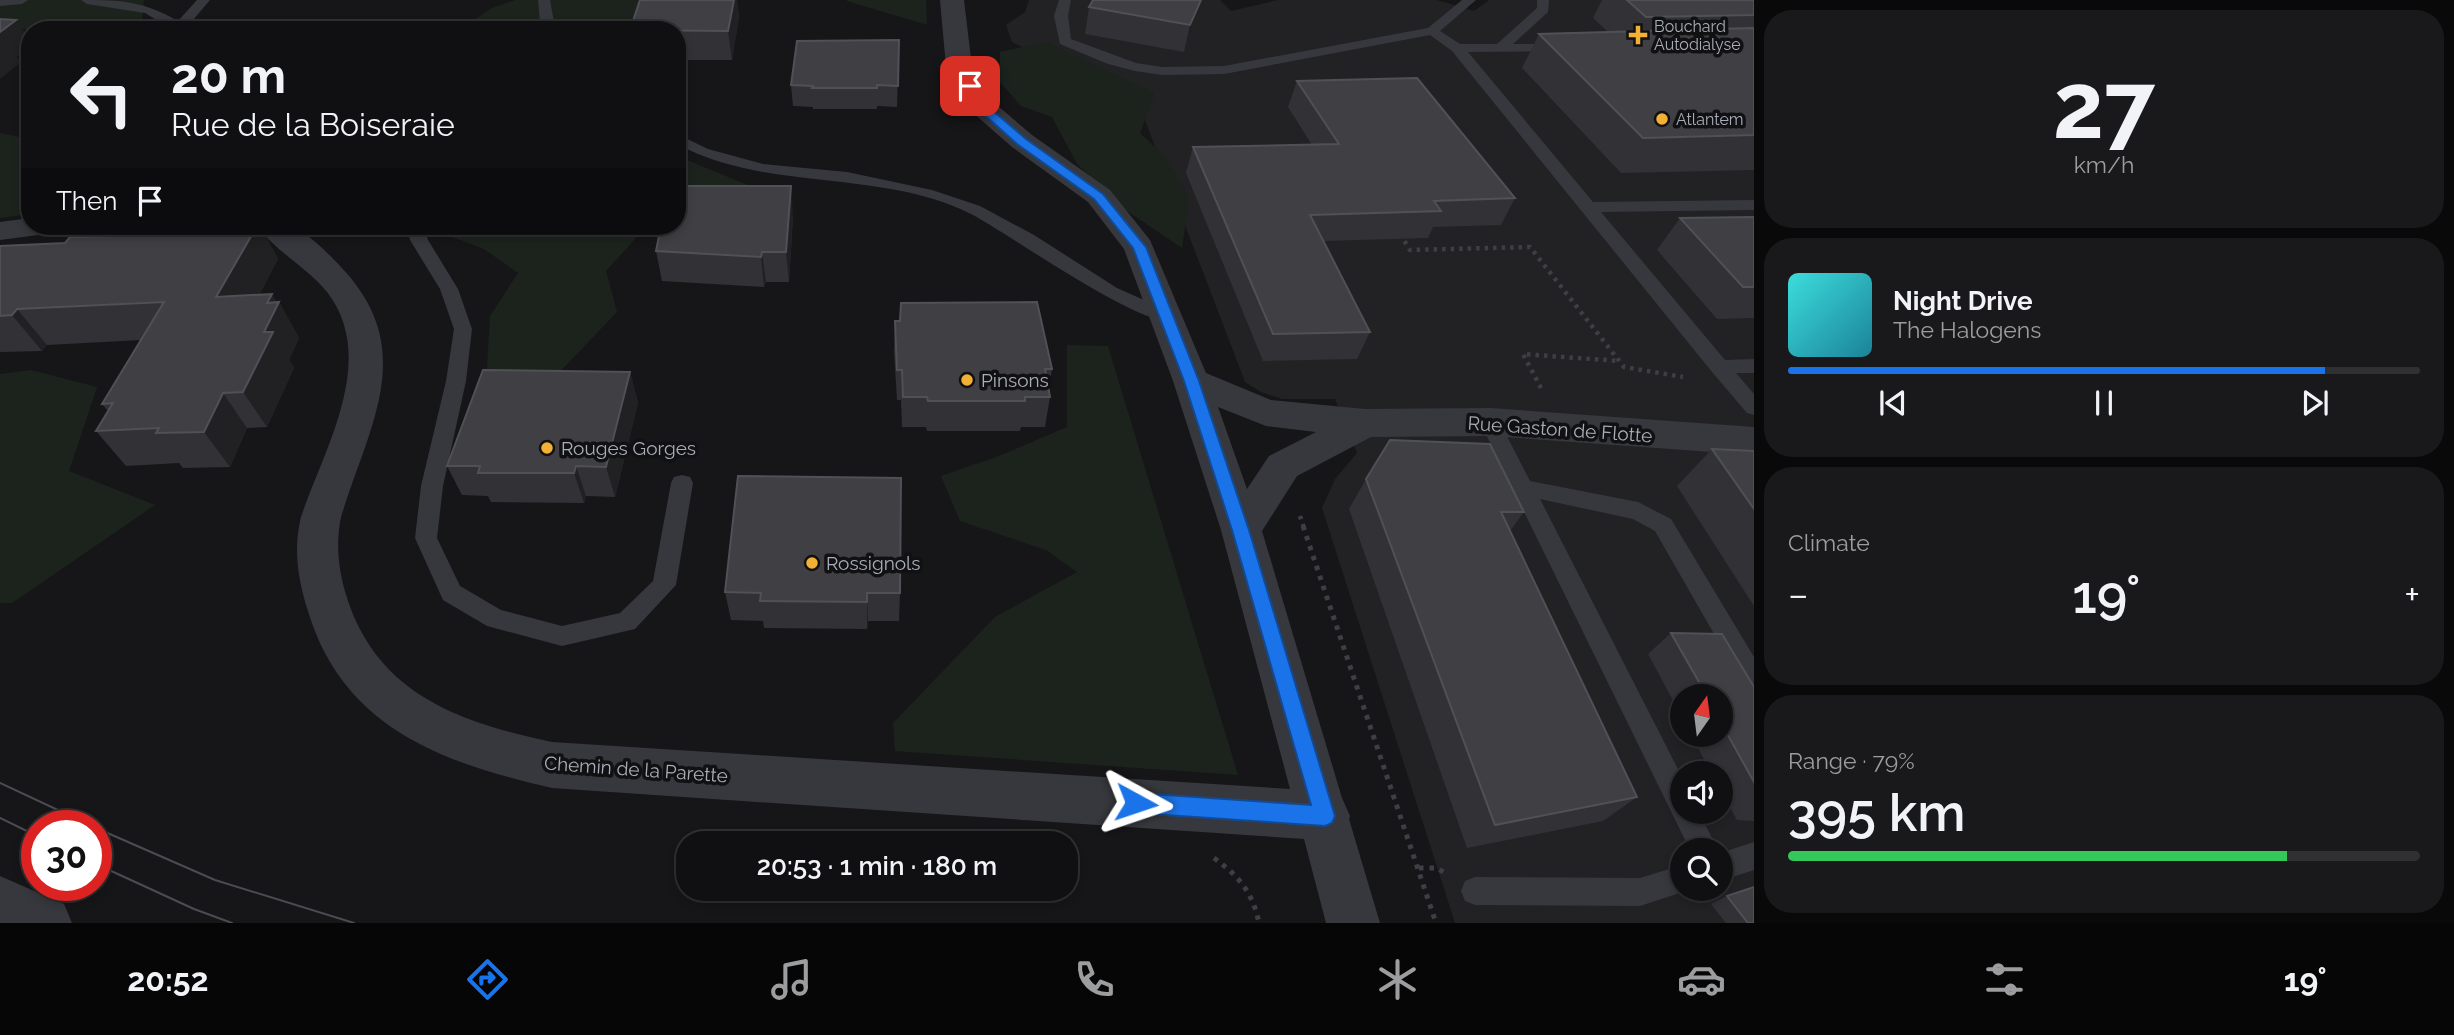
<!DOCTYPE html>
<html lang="en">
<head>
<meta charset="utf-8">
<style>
  :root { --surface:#101012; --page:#19191b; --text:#f1f3f6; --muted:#9c9d9f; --line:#303032; --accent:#1a73e8 }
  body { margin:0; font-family:Raleway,sans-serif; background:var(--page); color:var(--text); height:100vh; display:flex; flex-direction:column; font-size:26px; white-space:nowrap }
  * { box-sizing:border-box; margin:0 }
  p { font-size:23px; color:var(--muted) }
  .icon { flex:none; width:38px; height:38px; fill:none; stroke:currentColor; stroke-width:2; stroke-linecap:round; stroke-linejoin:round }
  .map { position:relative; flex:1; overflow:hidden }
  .drawer { display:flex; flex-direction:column; gap:10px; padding:10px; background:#09090a; width:700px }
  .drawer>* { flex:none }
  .banner { position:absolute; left:21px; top:21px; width:665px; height:214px; border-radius:28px; box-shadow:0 4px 10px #0003,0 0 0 2px var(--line); background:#101012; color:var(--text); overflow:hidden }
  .needle { width:46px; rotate:14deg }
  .controls { position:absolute; left:1670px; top:684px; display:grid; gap:14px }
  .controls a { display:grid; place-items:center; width:63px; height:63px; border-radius:50%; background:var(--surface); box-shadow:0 4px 10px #0003,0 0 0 2px var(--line); font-size:35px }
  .speed { position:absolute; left:21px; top:810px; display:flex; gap:14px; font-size:35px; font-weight:700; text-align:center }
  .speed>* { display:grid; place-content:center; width:91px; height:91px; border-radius:50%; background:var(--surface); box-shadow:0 4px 10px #0003,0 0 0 2px var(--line); line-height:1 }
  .speed .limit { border:10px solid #d22; background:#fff; color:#111 }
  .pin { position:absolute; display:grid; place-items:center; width:60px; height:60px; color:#fff; margin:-30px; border-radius:14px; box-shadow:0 4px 10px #0006 }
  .me { position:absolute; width:77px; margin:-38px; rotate:95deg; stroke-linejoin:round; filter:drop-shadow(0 0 5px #0008) }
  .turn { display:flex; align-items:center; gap:24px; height:147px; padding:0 35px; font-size:32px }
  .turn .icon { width:91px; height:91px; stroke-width:2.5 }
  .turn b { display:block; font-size:49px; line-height:60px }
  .then { display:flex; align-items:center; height:66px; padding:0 35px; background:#0003; gap:14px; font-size:26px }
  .big { font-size:52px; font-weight:600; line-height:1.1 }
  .drawer .widget { flex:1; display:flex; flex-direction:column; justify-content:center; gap:10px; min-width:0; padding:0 24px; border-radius:28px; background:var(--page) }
  .drawer .dial { align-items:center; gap:0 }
  .dial b { font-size:91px; line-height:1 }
  .song { display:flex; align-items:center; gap:21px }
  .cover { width:84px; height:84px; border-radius:10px; background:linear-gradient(135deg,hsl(180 70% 55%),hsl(190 70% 35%)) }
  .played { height:7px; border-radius:4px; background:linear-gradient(90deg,var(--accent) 85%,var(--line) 85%) }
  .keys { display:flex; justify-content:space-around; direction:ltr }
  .heat { display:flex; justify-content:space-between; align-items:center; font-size:38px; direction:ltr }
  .charge { height:10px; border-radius:5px; background:linear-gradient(90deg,#34c759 79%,var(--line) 0) }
  .trip { position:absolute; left:676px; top:831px; width:402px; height:70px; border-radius:28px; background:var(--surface); box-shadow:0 4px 10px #0003,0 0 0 2px var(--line); font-weight:600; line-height:70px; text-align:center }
  .tab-bar { display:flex; height:112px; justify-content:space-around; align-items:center; background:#060607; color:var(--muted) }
  .tab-bar .icon { width:49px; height:49px }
  .tab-bar .selected { color:var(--accent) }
  .tab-bar b { font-size:32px; color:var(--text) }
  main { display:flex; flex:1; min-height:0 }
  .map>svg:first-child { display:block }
  .built { fill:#222225; fill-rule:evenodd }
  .green { fill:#1c231d }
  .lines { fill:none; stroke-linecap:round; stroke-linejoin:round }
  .path-far1 { stroke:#3d3f44; stroke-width:4.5; stroke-dasharray:3.5 5; stroke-linecap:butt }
  .path { stroke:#3d3f44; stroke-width:5; stroke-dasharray:4.5 6; stroke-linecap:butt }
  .service { fill:#37383d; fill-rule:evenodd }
  .minor { fill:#37383d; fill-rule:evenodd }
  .tertiary { fill:#37383d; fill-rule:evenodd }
  .tram { stroke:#4a4c52; stroke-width:2 }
  .wall { fill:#323236 }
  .shaded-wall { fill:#212124 }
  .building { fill:#3f3f44; stroke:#4f5156; stroke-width:2 }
  .route { fill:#1a73e8; stroke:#114b97; stroke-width:2 }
  .poi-dot { fill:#f2b134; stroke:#111113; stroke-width:2.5 }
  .labels { text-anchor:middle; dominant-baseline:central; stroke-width:7; stroke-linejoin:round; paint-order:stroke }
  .far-poi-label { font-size:16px; fill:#a8adb8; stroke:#111113; text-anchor:start }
  .poi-label { font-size:19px; fill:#a8adb8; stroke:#111113; text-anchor:start }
  .street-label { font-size:19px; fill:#a8adb8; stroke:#111113 }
</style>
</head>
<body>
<main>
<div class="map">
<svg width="1754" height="923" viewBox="0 0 1754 923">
  <rect width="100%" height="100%" fill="#161618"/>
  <path class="built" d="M1029,0H1220L1231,11L1278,0H1437L1474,11L1489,0H1754V923H1455L1322,508L1335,479L1357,453L1335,399H1282L1261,392L1245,382L1133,89L1068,69L1012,42L1006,25L1025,12ZM1682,696H1720V735H1682ZM1682,774H1720V812H1682ZM1682,850H1720V889H1682Z"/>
  <g class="green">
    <path d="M0,0H144L142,21L156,30L0,29Z"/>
    <path d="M515,0H659L636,17L628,30H459L492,8Z"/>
    <path d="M847,0H926L927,25L847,1Z"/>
    <path d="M1046,42L1155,93L1140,133L1168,159L1189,199L1182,248L1127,211L1077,164L1052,117L1021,106L999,81L1000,52Z"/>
    <path d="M0,133L30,139V214L0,218Z"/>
    <path d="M677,156L750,186L677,211Z"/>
    <path d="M447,226H647L606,271L617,312L554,378L487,369L490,316L518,273L484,249L452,237Z"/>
    <path d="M1067,345L1108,346L1238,775L895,751L893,723L995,617L1077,572L1046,550L960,521L941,476L999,456L1067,427Z"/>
    <path d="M31,370L97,387L69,471L155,505L12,603H0V374Z"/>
  </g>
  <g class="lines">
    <g class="path-far1">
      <path d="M1400,234L1410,250L1530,247L1624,367L1683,377"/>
      <path d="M1541,388L1523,354L1619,361"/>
      <path d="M1300,516L1304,528"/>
    </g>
    <g class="path">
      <path d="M1303,526L1436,923"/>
      <path d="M1214,858C1239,876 1253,893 1259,923"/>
      <path d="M1419,868H1437L1445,873"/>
    </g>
    <g class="service">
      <path d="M0,0H28L22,4L0,6Z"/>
      <path d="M81,0C121,0 143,1 178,21L197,0H210L187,27L189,30H173L145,13L87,4Z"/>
      <path d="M538,0H550L554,22L551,30H537L540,22Z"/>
      <path d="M1059,0H1071L1068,16L1071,39L1136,63L1162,67L1224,66L1428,28L1462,0H1476L1440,31L1460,44H1497L1537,8V0H1549L1548,12L1513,44H1560L1567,48L1565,51L1468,52L1593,202L1754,200V210L1601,212L1725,360L1754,359V373H1736L1754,394V415L1747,413L1712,372L1452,51L1430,35L1224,74L1162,75L1135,71L1108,64L1060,44L1054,16Z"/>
      <path d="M677,134L708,149L763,164L847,172L932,190L980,206L1034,235L1117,288L1171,312L1173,316L1171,320C1141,328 1006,232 971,214C879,168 768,193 677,144Z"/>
      <path d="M407,226H423L428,240L458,289L472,329L466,381L443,486L437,538L460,586L501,610L562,626L620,613L653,581L671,483L674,477L682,475L690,477L693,483L676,585L635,629L562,646L487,626L443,600L415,538L421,486L446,381L454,329L440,289L410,240Z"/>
      <path d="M1490,415L1497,417L1530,481L1638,502L1671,519L1754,657V691L1745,688L1655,531L1633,519L1540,499L1682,777V812H1699L1718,850H1690L1480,422L1483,417Z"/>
      <path d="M1754,842V870L1720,881V853Z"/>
      <path d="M1682,865V889H1692L1640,906L1475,905L1465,901L1461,891L1465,881L1475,877L1640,878Z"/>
    </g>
    <g class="minor">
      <path d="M940,0H964L972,67L992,101L1032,135L1110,190L1150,240L1206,373L1271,400L1365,409L1490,408L1754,427V455L1490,436L1371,437L1297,476L1262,531L1342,798L1350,816L1349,819L1380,923H1326L1304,839L552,788C443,763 343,728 308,611C298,580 293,549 301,517C324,449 379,359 327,292C309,269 270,247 258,226C268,226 280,224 290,226C303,228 331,256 340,266C420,349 369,425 341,517C335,546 339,574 348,601C380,696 463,723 552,742L1290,789L1221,530L1173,381L1124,249L1088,202L1012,147L972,112L946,67ZM1218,407L1266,426L1316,432L1269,456L1247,489Z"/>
      <path d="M30,218V226H57L53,233L0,240V222Z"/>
    </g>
    <path class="tertiary" d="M0,876L64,904L72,923H0Z"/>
    <g class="tram">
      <path d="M0,783L92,826"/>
      <path d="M0,818L37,836"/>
      <path d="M96,828L215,880L354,923"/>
      <path d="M96,864L194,909L232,923"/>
    </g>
  </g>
  <g class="wall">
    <path d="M640,0H737L739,17L732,60H677V30Z"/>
    <path d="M1093,0H1203L1200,14L1184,52L1085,34L1089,7Z"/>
    <path d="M1602,0H1754V170L1621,173L1522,68L1539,34L1608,32L1593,18Z"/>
    <path d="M899,40L897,107L877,106V109H813V107L793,106L791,85Z"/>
    <path d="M1297,81L1515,198L1501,225L1433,227L1428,238L1323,241L1370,332L1357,359L1263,361L1186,173L1193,147L1312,145L1288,107Z"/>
    <path d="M793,216L789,282H766L764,287L662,281L656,251Z"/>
    <path d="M1754,217V318L1717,319L1657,250L1680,218Z"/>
    <path d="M198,226H260L278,259L259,295L279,302L299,338L289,360L294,368L267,427L247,428L230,467L183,468L179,463L126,466L96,431L108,411L102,404L141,340L47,345L42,351L0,352V246L65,243L109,236Z"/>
    <path d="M895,321H900L1052,369L1049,387L1050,397L1045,427H1021L1020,431H927L926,427H902L901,400H897L894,351Z"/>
    <path d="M630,372L638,403L615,497L586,496L584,503L491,502L488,496L462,495L447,466Z"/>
    <path d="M1712,449L1754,451V606L1677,486Z"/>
    <path d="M1366,479L1524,512L1510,531L1637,797L1603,821L1467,848L1349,509Z"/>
    <path d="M725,592L900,593L899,621H868L867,629L764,628L763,621L731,620Z"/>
    <path d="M1671,633L1754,687V821L1737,820L1720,789V774H1712L1691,735H1720V696H1682V717L1648,654Z"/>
    <path d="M1727,896L1754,923H1726L1711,904Z"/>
  </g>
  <g class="shaded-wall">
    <path d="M734,0H737L739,17L732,60L728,31Z"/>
    <path d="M1201,0H1203L1200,14L1184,52L1190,25Z"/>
    <path d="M16,20L30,41V47L17,57L21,62L0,79V32Z"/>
    <path d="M791,186L793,216L789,282L786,252Z"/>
    <path d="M257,226H260L278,259L238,333L216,297Z"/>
    <path d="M762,252L766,282L764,287L761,257Z"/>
    <path d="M272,294L278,304L279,302L299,338L289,360L294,368L267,427L243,392L264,332L267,303Z"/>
    <path d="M17,309L47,345L42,351L12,315Z"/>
    <path d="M630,372L638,403L615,497L606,467Z"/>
    <path d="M223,393L247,428L230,467L204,432Z"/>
    <path d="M576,466L586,496L584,503L574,473Z"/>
    <path d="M867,593L868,621L867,629Z"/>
  </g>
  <g class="building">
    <path d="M640,0H734L728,31L630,30Z"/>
    <path d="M1093,0H1201L1190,25L1089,7Z"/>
    <path d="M1627,0H1754V15L1646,17Z"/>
    <path d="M0,19L16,20L0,32Z"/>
    <path d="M1754,28V135L1643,138L1539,34Z"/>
    <path d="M899,40L898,86L877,85V88H812L813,86L791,85L797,41Z"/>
    <path d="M1417,78L1515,198L1434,201L1441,211L1310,215L1370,332L1273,334L1193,147L1339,144L1297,81Z"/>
    <path d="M677,186H791L786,252H762L761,257L656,251L661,226H677Z"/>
    <path d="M1754,217V287H1743L1680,218Z"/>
    <path d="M198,226H257L216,297L272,294L267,303L279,302L264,332H273L243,392L223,393L204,432L156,433L159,428L96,431L113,403L102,404L164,302L17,309L12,315L0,316V246L65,243L70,237L109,236L113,230Z"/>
    <path d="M1037,302L1052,369H1045L1050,397H1025V401H928L927,397H903L902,370H897L895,321H900L901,303Z"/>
    <path d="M483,370L630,372L606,467L576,466L574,473H478L480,466H447Z"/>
    <path d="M1390,440L1490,444L1524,512H1501L1637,797L1495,825L1366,479Z"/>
    <path d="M1712,449L1754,451V509Z"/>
    <path d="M738,476L901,478L900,593H867V602L760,601L761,593L725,592Z"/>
    <path d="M1671,633L1722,634L1754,687V782L1720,721V696H1707Z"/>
    <path d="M1754,887V923H1748L1727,896Z"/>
  </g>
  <path class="route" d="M966,84H974L985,104L1026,139L1103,194L1146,247L1199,381L1249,530L1335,816L1332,823L1325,826L1136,813L1129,810L1126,803L1129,796L1136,793L1311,805L1232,530L1184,381L1133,248L1094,199L1017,144L977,108L964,86Z"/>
  <g class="poi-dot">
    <path d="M1634.5 24.5h7v7h7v7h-7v7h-7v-7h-7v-7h7z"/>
    <circle cx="1662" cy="119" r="7"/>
    <circle cx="967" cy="380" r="7"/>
    <circle cx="547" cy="448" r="7"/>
    <circle cx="812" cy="563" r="7"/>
  </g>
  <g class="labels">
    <g class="far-poi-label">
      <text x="1654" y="26">Bouchard<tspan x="1654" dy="18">Autodialyse</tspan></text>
      <text x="1676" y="119">Atlantem</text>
    </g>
    <g class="poi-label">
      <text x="981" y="380">Pinsons</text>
      <text x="561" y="448">Rouges Gorges</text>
      <text x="826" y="563">Rossignols</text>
    </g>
    <g class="street-label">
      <text transform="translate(1560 429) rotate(4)">Rue Gaston de Flotte</text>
      <text transform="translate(636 769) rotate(4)">Chemin de la Parette</text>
    </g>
  </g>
</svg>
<div class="controls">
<a><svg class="needle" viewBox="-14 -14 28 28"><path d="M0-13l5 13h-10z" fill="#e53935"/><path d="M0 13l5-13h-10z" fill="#9c9d9f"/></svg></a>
<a><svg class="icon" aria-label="sound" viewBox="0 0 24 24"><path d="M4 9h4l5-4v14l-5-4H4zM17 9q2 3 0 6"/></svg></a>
<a><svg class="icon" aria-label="search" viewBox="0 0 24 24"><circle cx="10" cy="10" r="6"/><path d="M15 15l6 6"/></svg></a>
</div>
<div class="speed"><div class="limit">30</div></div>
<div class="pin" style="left:970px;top:86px;background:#d93025"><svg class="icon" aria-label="arrive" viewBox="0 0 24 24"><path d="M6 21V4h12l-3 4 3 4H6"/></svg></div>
<svg class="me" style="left:1136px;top:803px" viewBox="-20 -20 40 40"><path d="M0-17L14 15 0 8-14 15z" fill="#1a73e8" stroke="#fff" stroke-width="4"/></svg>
<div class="trip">20:53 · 1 min · 180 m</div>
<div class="banner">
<div class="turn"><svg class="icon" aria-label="left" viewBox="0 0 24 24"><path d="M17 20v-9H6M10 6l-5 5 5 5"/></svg><div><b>20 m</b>Rue de la Boiseraie</div></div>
<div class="then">Then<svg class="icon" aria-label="arrive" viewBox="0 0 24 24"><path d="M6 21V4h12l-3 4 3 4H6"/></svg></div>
</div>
</div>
<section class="drawer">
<div class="widget dial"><b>27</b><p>km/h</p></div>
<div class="widget">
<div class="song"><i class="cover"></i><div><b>Night Drive</b><p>The Halogens</p></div></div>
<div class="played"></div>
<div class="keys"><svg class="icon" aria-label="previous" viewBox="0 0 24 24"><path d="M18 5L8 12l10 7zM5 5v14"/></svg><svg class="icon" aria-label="pause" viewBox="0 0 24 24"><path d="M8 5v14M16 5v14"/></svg><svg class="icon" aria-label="next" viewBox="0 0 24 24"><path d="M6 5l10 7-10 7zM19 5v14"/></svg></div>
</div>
<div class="widget"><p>Climate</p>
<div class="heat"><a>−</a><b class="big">19°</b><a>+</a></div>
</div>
<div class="widget"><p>Range · 79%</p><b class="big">395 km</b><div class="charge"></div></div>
</section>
</main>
<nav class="tab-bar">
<b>20:52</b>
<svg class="icon selected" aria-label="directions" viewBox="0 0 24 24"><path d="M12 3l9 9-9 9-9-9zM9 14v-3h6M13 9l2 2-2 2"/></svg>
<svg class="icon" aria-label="music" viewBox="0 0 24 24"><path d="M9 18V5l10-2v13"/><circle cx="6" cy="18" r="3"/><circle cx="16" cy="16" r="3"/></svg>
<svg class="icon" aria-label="phone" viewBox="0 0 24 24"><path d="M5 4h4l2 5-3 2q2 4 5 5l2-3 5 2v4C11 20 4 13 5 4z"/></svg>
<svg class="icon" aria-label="climate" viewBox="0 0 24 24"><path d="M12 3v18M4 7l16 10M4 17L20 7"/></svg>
<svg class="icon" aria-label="car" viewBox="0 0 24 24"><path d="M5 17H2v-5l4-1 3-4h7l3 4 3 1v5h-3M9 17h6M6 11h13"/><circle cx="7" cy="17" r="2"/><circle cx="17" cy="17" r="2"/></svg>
<svg class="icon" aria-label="filters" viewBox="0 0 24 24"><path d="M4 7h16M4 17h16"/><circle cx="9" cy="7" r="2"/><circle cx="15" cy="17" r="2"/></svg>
<b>19°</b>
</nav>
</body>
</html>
